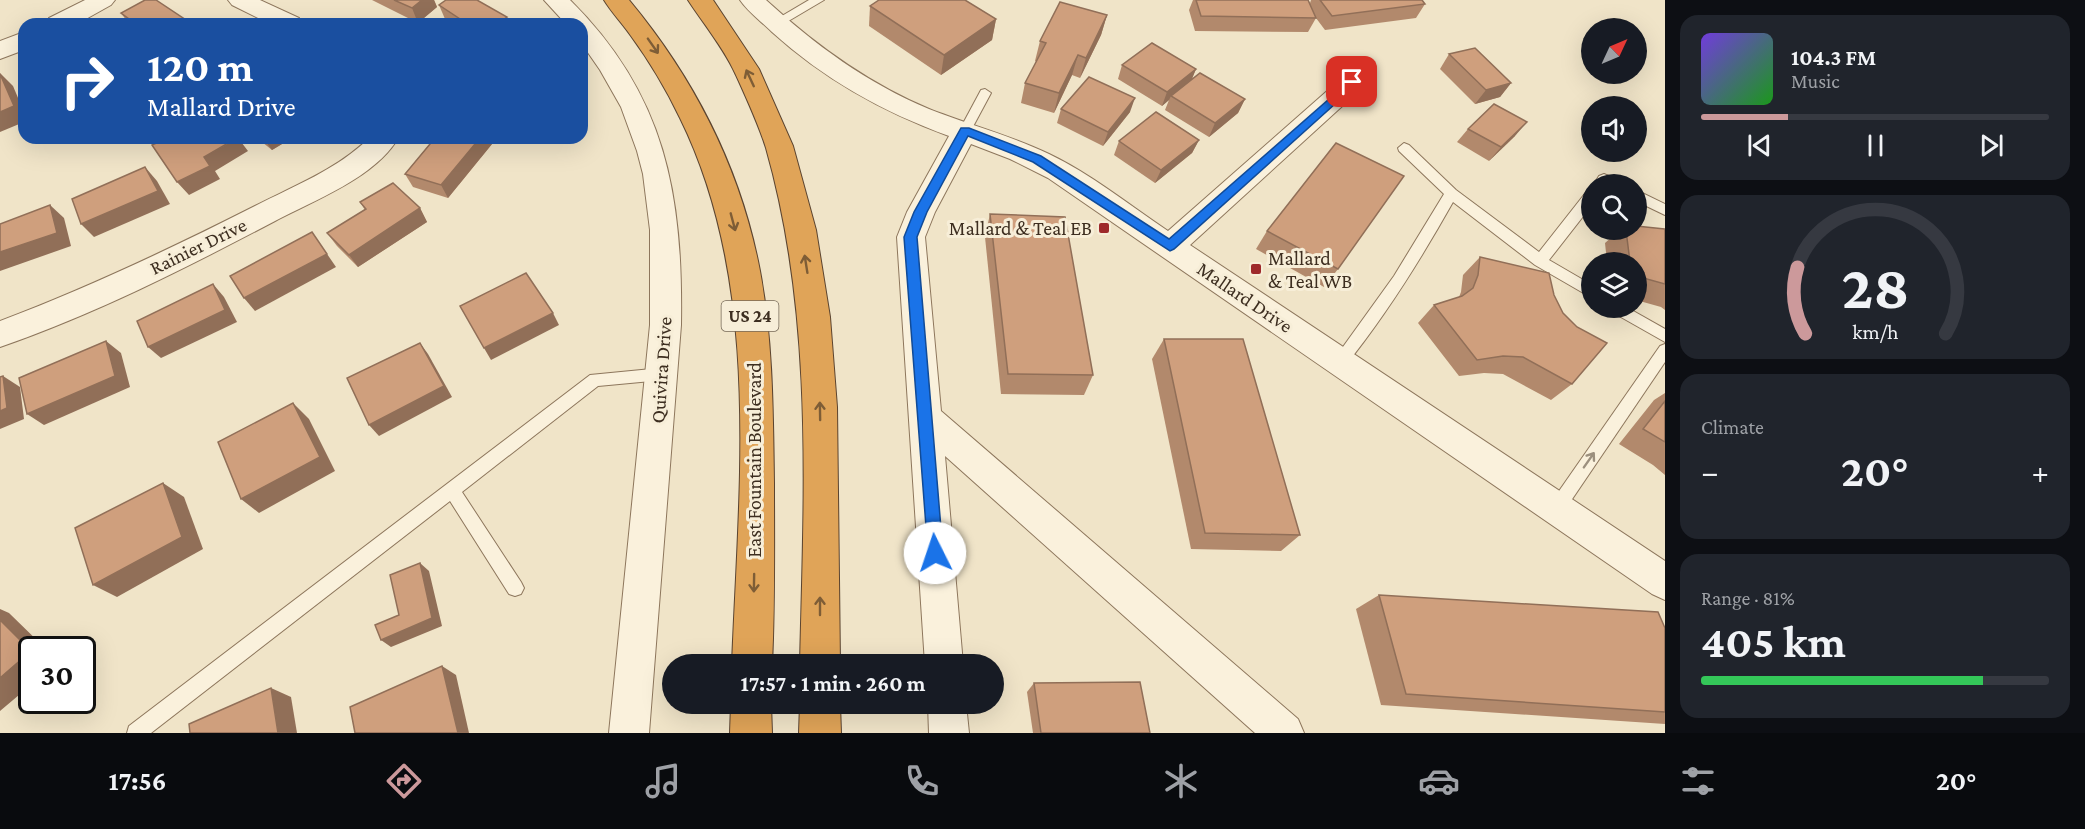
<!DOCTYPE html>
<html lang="en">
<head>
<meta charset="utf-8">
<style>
  :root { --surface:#171b24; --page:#20242c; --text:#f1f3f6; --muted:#9ea1a6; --line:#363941; --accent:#cc999b }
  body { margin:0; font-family:"Crimson Pro",serif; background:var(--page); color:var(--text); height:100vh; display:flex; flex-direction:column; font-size:22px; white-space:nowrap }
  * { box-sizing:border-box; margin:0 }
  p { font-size:20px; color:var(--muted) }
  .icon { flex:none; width:33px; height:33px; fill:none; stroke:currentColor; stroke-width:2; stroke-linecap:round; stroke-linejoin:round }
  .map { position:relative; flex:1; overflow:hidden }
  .details { display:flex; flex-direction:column; gap:15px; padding:15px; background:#0d0f14; width:420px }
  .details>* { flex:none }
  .top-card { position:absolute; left:18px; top:18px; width:570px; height:126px; border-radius:18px; box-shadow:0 6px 24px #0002; background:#1a4fa0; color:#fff; overflow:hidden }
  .needle { width:39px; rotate:46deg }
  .controls { position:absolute; left:1581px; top:18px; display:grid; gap:12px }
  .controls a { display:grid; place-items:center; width:66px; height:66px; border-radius:50%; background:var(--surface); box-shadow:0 6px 24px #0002; font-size:30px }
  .speed { position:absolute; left:18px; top:636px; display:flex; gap:12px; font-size:30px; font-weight:700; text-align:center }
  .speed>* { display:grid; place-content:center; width:78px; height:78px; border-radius:50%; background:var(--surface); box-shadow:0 6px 24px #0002; line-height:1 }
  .speed .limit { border:3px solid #111; border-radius:9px; background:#fff; color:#111 }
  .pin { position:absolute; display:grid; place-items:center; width:51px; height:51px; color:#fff; margin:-26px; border-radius:12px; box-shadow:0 3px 9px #0006 }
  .me { position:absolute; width:66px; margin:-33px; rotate:356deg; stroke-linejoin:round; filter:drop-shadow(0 0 4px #0008) }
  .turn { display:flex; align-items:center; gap:21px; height:126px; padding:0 30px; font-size:27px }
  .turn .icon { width:78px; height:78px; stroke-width:2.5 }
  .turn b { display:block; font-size:42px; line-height:51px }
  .big { font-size:45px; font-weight:700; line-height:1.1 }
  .details .widget { flex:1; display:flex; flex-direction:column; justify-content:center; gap:9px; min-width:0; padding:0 21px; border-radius:18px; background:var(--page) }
  .details .dial { align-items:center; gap:0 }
  .dial svg { height:156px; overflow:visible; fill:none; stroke:var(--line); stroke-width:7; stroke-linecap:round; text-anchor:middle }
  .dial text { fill:var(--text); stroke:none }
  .song { display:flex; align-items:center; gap:18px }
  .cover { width:72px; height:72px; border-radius:9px; background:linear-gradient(135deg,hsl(260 70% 55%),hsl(120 70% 35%)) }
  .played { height:6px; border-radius:3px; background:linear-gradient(90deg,var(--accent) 25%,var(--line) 25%) }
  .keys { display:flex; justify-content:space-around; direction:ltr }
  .heat { display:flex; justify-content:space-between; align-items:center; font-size:33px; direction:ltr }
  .charge { height:9px; border-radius:4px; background:linear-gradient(90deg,#34c759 81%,var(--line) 0) }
  .trip { position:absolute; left:662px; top:654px; width:342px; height:60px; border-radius:30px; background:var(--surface); box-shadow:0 6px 24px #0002; font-weight:700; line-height:60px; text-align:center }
  .dock { display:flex; height:96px; justify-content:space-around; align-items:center; background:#090b0e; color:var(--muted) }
  .dock .icon { width:42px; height:42px }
  .dock .active { color:var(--accent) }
  .dock b { font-size:27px; color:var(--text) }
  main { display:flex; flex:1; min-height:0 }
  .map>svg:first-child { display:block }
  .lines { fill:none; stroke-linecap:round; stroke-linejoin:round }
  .lane-casing { stroke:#8d765c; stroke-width:2 }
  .street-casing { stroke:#8d765c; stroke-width:2 }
  .highway-casing { stroke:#5b4430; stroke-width:2 }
  .lane { fill:#faf1dc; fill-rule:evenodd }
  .street { fill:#faf1dc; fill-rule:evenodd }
  .highway { fill:#e0a458; fill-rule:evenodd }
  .wall { fill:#b2896c }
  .shaded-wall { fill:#916f58 }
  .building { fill:#cf9f7d; stroke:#916f58; stroke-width:1.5 }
  .oneway { stroke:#7e5d36 }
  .oneway2 { stroke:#9c907e }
  .route { fill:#1a73e8; stroke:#114b97; stroke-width:1.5 }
  .poi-dot { fill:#9e2a2b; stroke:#f7eed8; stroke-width:2 }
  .labels { text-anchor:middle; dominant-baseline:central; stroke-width:6; stroke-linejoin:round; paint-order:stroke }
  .shield { fill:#f7eed8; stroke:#756857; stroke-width:1.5 }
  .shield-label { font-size:18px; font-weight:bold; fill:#3d2e20 }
  .poi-label { font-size:20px; fill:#3d2e20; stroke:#f7eed8; text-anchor:end }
  .street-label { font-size:20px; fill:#3d2e20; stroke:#f7eed8 }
</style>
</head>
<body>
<main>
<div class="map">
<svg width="1665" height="733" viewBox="0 0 1665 733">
  <rect width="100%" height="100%" fill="#f0e4c8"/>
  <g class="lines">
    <defs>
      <g id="lane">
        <path d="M809,0H824L780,26L776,27L770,23Z"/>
        <path d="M985,89L991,93L969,134L965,135L961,134L959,131L981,90Z"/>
        <path d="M1404,143L1409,145L1456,190L1539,252L1587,191L1592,190V205L1549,260L1592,285V298L1535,265L1453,202C1421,259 1386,315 1345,366L1340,368L1335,366L1333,362L1335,358L1394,276L1444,194L1399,151L1398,148Z"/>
        <path d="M1604,174L1620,181L1621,184H1594L1599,176Z"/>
        <path d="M1636,190L1665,204V215L1636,201Z"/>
        <path d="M1610,308H1628L1665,329V342L1612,312Z"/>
        <path d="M1665,344V362L1562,514L1556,517L1550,514L1548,509L1550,504L1660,346Z"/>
        <path d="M662,368L667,369L670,374L667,379L662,380L598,386L462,492L521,582L524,588L521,594L515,596L509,594L450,501L151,733H127L129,726L590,375Z"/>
      </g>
      <g id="street">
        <path d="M85,0H115L111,5L77,24H46L49,18Z"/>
        <path d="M228,0H260L299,18L302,24H270L232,5Z"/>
        <path d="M544,0H570C666,95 683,195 681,325L649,733H609L650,325V230L643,174L637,151L621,107L600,70L582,44V24H566Z"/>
        <path d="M740,0H766C815,45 867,83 929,109C969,125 1010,135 1049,154C1091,174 1129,205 1168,231L1343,77L1352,74L1361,77L1365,83L1361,89L1190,245L1665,561V600L1652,594L1048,178L1010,159L971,144L935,212L925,237L941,411L1298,719L1304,733H1255L945,456L963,664H925L897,237L907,212L949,136C883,112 825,80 772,32C762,22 748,12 740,0Z"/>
        <path d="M24,32V50L0,59V41Z"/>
        <path d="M369,138H398C376,177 313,201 275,221C186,268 95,314 0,347V321C88,288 172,248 255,206C294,186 338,169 369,138Z"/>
        <path d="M928,704H966L969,733H929Z"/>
      </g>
      <g id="highway">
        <path d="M604,0H629C694,78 741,170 760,271C773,340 773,413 774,483C774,543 775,604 772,664H732C739,484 762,284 680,118C666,89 650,62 631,36C623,24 612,13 604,0Z"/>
        <path d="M688,0H713L759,69L793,146L816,230L830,317L837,407L840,664H800C804,492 814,316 766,148C758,123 746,97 735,73C723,47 703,23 688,0Z"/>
        <path d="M731,704H771L772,733H730Z"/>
        <path d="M800,704H840L841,733H799Z"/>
      </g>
    </defs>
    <use href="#lane" class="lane-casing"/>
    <use href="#street" class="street-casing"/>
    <use href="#highway" class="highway-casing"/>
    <use href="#lane" class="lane"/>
    <use href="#street" class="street"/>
    <use href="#highway" class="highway"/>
  </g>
  <g class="wall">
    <path d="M372,0H434L437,7L418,23Z"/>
    <path d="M1193,0H1308L1310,3L1311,0H1422L1425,4L1416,18L1325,30L1316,18L1308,32L1195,31L1189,10Z"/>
    <path d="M439,5L509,24H452L445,19Z"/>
    <path d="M870,6L996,19L992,40L941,75L869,26Z"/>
    <path d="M121,13L187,24H129Z"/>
    <path d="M1107,15L1101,35L1080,78L1072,75L1054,113L1021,103L1025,83L1037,62L1035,61L1040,41Z"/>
    <path d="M1449,54L1511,83L1500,97L1475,104L1440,69Z"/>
    <path d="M1122,65L1196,69L1192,79L1245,99L1238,113L1209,137L1165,110L1169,100L1162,106L1118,79Z"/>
    <path d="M1061,109L1130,112L1103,146L1057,123Z"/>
    <path d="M1468,129L1515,136L1489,161L1457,142Z"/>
    <path d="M257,138H292L272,150Z"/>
    <path d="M435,138H490L492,144L448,198L413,187L405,174Z"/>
    <path d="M1199,140L1192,153L1155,183L1114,155L1119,141Z"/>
    <path d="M360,202L420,208L427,222L358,267L337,246L327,233L365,210Z"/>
    <path d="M990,214L1093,375L1084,395L1001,394L985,237Z"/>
    <path d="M1665,229V310L1661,307L1636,300V262H1607L1605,243L1620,230Z"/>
    <path d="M1267,231L1338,269L1324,287L1256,249Z"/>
    <path d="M1480,257L1572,384L1551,400L1503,374L1484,373L1459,376L1418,323L1434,305L1459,297L1461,292L1463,275Z"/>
    <path d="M1164,339L1300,535L1281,551L1191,549L1152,359Z"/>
    <path d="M1665,393V475L1653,465L1619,444L1654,400Z"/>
    <path d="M1379,595L1665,628V724L1381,705L1356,609Z"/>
    <path d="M1034,683L1150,733H1033L1027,692Z"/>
  </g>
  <g class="shaded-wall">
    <path d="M422,0H434L437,7L418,23L412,8Z"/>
    <path d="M1107,15L1101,35L1080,78L1086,58Z"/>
    <path d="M507,17L509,24H497Z"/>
    <path d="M183,18L187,24H172Z"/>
    <path d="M996,19L992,40L941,75L944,55Z"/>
    <path d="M1078,55L1072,75L1054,113L1059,93Z"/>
    <path d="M1196,69L1190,83L1171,96L1169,100L1162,106L1167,92Z"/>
    <path d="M0,73L13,86L24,112V122L0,132Z"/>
    <path d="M1511,83L1500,97L1475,104L1486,90Z"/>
    <path d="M1135,98L1130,112L1103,146L1108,132Z"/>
    <path d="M1245,99L1238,113L1209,137L1215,123Z"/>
    <path d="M1527,122L1515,136L1489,161L1501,147Z"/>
    <path d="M238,138L248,151L215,171L220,179L189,195L177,182L204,157Z"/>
    <path d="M263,138H292L272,150Z"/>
    <path d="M480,138H490L492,144L448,198L441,185Z"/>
    <path d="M1199,140L1192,153L1155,183L1161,170Z"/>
    <path d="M145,167L157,181L170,204L94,237L81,224Z"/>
    <path d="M50,205L64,218L71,246L0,271V252Z"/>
    <path d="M420,208L427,222L358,267L349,255Z"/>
    <path d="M312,232L336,267L255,311L244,298Z"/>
    <path d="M213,284L224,297L237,322L161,358L148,347Z"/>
    <path d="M553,313L559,325L491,360L484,348Z"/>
    <path d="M106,341L121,353L130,387L44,425L27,414Z"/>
    <path d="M420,343L428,354L452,397L379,436L369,425Z"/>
    <path d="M3,376L20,387L24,419L0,429V411Z"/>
    <path d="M293,403L309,419L335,471L259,513L241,499Z"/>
    <path d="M163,483L184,497L203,549L117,597L93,585Z"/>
    <path d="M420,563L429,571L442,626L391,647L381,640L432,618Z"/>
    <path d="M0,609L9,613L47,650H32V684L0,711Z"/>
    <path d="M442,666L456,675L469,733H458Z"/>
    <path d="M271,688L291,697L297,733H278Z"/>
  </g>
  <g class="building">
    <path d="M145,0H156L183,18L172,24H136L121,13Z"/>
    <path d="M394,0H422L412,8Z"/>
    <path d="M446,0H477L507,17L497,24H452L460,19L439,5Z"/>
    <path d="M879,0H965L996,19L944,55L870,6Z"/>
    <path d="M1196,0H1308L1316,18L1201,16Z"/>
    <path d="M1320,0H1422L1425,4L1332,16Z"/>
    <path d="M1060,2L1107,15L1086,58L1078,55L1059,93L1025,83L1046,43L1040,41Z"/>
    <path d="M1152,43L1196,69L1167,92L1122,65Z"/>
    <path d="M1475,48L1511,83L1486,90L1449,54Z"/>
    <path d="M1200,73L1245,99L1215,123L1171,96Z"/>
    <path d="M0,74L14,106L0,112Z"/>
    <path d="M1089,77L1135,98L1108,132L1061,109Z"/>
    <path d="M1494,104L1527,122L1501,147L1468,129Z"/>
    <path d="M1156,112L1199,140L1161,170L1119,141Z"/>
    <path d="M167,138H237L204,157L210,166L177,182L152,145Z"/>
    <path d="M435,138H480L441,185L405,174Z"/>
    <path d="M1336,143L1404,176L1338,269L1267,231Z"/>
    <path d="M145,167L158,191L81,224L72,199Z"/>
    <path d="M393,183L420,208L349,255L327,233L366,209L360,202Z"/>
    <path d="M50,205L57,233L0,252V224Z"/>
    <path d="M990,214L1065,217L1093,375L1008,374Z"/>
    <path d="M1636,226L1665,229V284L1636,276V262H1630L1626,230H1636Z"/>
    <path d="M312,232L327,254L244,298L230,276Z"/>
    <path d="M1480,257L1549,273L1554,295L1563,313L1577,327L1607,343L1572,384L1523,357L1503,356L1477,360L1434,305L1462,296L1473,288L1478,275Z"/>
    <path d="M526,273L553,313L484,348L460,306Z"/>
    <path d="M213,284L225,310L148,347L137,321Z"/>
    <path d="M1164,339H1243L1300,535L1205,533Z"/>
    <path d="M106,341L115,376L27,414L19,378Z"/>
    <path d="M420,343L444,386L369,425L347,378Z"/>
    <path d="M3,376L7,408L0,411V377Z"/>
    <path d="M1665,401V442L1643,429Z"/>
    <path d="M293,403L320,457L241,499L218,442Z"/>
    <path d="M163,483L182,537L93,585L75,528Z"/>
    <path d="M420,563L432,618L381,640L375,625L399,615L390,575Z"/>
    <path d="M1379,595L1658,612L1665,628V712L1406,694Z"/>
    <path d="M0,620L31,651L0,678Z"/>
    <path d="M442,666L458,733H355L350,707Z"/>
    <path d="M1140,682L1150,733H1041L1034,683Z"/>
    <path d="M271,688L278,733H190L189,724Z"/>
  </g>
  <defs><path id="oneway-shaft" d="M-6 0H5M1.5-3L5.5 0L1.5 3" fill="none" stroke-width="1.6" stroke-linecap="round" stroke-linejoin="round" transform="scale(1.5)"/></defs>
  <g class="oneway">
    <use href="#oneway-shaft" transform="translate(653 46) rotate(55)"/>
    <use href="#oneway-shaft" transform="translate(750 78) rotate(-115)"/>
    <use href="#oneway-shaft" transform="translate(733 222) rotate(75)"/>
    <use href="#oneway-shaft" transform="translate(806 264) rotate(-99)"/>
    <use href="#oneway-shaft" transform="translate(820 411) rotate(-91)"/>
    <use href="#oneway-shaft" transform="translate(754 583) rotate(91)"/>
    <use href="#oneway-shaft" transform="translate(820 606) rotate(-90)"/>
  </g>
  <use class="oneway2" href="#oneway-shaft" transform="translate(1589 460) rotate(-55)"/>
  <path class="route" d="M1352,79L1358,82L1356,85L1174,249L1170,251L1033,162L968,136L927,212L917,237L943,553L941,558L935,560L930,558L928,553L904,237L914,212L961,128H969L1041,156L1169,239Z"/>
  <g class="poi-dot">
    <rect x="1098" y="222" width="12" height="12" rx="3"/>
    <rect x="1250" y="263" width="12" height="12" rx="3"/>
  </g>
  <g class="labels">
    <rect class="shield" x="721.5" y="301" width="57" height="30" rx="4.5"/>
    <g class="shield-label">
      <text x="750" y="316">US 24</text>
    </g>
    <g class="poi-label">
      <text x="1092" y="228">Mallard &amp; Teal EB</text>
      <text x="1268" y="258" text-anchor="start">Mallard<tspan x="1268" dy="23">&amp; Teal WB</tspan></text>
    </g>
    <g class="street-label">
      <text transform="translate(198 246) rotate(-26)">Rainier Drive</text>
      <text transform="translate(1245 297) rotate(34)">Mallard Drive</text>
      <text transform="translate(661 370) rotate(-86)">Quivira Drive</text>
      <text transform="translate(754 460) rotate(-90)">East Fountain Boulevard</text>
    </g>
  </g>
</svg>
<div class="controls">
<a><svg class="needle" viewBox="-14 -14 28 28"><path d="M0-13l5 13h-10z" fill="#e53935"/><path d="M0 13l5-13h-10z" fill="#9ea1a6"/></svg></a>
<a><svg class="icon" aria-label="sound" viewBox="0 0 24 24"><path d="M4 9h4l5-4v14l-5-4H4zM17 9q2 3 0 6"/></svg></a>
<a><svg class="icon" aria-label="search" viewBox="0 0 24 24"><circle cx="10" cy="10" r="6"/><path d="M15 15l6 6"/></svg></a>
<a><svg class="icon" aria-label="layers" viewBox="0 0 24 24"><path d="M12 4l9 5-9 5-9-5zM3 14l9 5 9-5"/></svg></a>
</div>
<div class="speed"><div class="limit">30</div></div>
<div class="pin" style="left:1352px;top:82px;background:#d93025"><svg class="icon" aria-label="arrive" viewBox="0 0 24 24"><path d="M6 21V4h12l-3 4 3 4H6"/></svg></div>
<svg class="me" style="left:935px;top:553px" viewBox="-20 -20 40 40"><circle r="19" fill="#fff"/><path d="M0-13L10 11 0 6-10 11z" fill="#1a73e8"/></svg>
<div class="trip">17:57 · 1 min · 260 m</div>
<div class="top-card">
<div class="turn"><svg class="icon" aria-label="right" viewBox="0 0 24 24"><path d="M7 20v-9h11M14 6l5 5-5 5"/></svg><div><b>120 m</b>Mallard Drive</div></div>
</div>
</div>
<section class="details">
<div class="widget">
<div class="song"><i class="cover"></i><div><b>104.3 FM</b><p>Music</p></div></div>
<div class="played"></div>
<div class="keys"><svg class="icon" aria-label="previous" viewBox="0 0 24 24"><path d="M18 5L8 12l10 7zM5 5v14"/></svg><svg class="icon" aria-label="pause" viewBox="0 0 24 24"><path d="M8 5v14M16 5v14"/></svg><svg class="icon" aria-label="next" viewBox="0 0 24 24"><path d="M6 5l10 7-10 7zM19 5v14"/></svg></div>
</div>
<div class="widget dial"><svg viewBox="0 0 100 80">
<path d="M14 69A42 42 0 1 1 86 69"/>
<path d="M14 69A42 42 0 0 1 10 35" stroke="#cc999b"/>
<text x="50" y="56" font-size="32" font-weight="700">28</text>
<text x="50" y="72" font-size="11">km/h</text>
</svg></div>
<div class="widget"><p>Climate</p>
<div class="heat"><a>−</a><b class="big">20°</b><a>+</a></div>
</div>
<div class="widget"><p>Range · 81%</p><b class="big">405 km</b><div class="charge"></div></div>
</section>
</main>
<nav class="dock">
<b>17:56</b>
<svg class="icon active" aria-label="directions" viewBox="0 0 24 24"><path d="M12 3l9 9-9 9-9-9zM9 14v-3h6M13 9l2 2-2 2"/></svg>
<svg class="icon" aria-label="music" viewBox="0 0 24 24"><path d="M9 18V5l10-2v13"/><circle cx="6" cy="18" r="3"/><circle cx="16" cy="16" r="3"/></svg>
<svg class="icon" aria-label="phone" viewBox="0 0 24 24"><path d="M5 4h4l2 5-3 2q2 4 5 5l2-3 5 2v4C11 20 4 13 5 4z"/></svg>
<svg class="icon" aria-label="climate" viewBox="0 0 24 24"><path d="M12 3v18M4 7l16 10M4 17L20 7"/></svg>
<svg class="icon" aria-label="car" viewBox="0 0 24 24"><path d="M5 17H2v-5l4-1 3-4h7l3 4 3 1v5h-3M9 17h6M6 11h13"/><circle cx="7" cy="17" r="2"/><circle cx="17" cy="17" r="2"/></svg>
<svg class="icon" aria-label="filters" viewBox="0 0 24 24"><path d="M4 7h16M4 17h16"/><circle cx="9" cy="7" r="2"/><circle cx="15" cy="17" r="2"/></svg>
<b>20°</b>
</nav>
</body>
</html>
